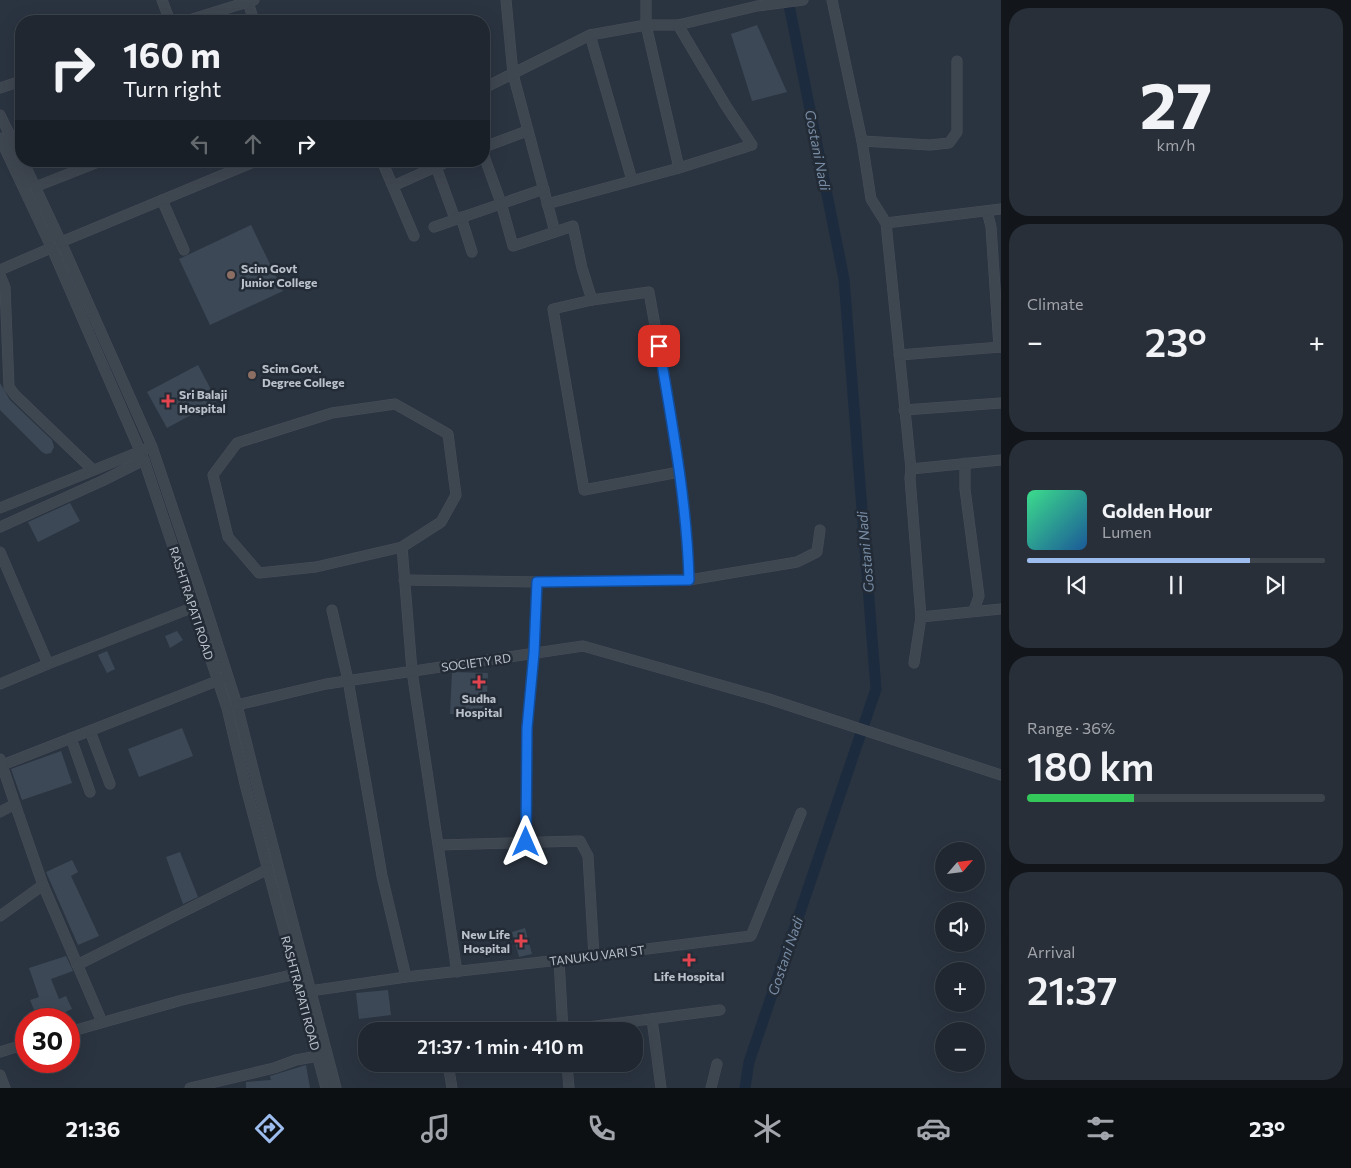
<!DOCTYPE html>
<html lang="en">
<head>
<meta charset="utf-8">
<style>
  :root { --surface:#202730; --page:#282f38; --text:#f1f3f6; --muted:#a2a5ab; --line:#3d444c; --accent:#9cbdee }
  body { margin:0; font-family:Commissioner,sans-serif; background:var(--page); color:var(--text); height:100vh; display:flex; flex-direction:column; font-size:19px; white-space:nowrap }
  * { box-sizing:border-box; margin:0 }
  p { font-size:16px; color:var(--muted) }
  .icon { flex:none; width:28px; height:28px; fill:none; stroke:currentColor; stroke-width:2; stroke-linecap:round; stroke-linejoin:round }
  .map { position:relative; flex:1; overflow:hidden }
  .sheet { display:flex; flex-direction:column; gap:8px; padding:8px; background:#12151a; width:350px }
  .sheet>* { flex:none }
  .banner { position:absolute; left:15px; top:15px; width:475px; height:152px; border-radius:20px; box-shadow:0 5px 20px #0002,0 0 0 1px var(--line); background:#202730; color:var(--text); overflow:hidden }
  .needle { width:32px; rotate:62deg }
  .fabs { position:absolute; left:935px; top:842px; display:grid; gap:10px }
  .fabs a { display:grid; place-items:center; width:50px; height:50px; border-radius:50%; background:var(--surface); box-shadow:0 5px 20px #0002,0 0 0 1px var(--line); font-size:25px }
  .speed { position:absolute; left:15px; top:1008px; display:flex; gap:10px; font-size:25px; font-weight:700; text-align:center }
  .speed>* { display:grid; place-content:center; width:65px; height:65px; border-radius:50%; background:var(--surface); box-shadow:0 5px 20px #0002,0 0 0 1px var(--line); line-height:1 }
  .speed .limit { border:8px solid #d22; background:#fff; color:#111 }
  .pin { position:absolute; display:grid; place-items:center; width:42px; height:42px; color:#fff; margin:-21px; border-radius:10px; box-shadow:0 2px 8px #0006 }
  .me { position:absolute; width:55px; margin:-28px; rotate:0deg; stroke-linejoin:round; filter:drop-shadow(0 0 4px #0008) }
  .turn { display:flex; align-items:center; gap:18px; height:105px; padding:0 25px; font-size:22px }
  .turn .icon { width:65px; height:65px; stroke-width:2.5 }
  .turn b { display:block; font-size:35px; line-height:42px }
  .lanes { display:flex; align-items:center; height:48px; padding:0 25px; background:#0003; justify-content:center; gap:25px; direction:ltr }
  .lanes .off { opacity:.35 }
  .big { font-size:38px; font-weight:600; line-height:1.1 }
  .sheet .tile { flex:1; display:flex; flex-direction:column; justify-content:center; gap:8px; min-width:0; padding:0 18px; border-radius:20px; background:var(--page) }
  .sheet .dial { align-items:center; gap:0 }
  .dial b { font-size:65px; line-height:1 }
  .song { display:flex; align-items:center; gap:15px }
  .cover { width:60px; height:60px; border-radius:8px; background:linear-gradient(135deg,hsl(150 70% 55%),hsl(210 70% 35%)) }
  .played { height:5px; border-radius:2px; background:linear-gradient(90deg,var(--accent) 75%,var(--line) 75%) }
  .keys { display:flex; justify-content:space-around; direction:ltr }
  .heat { display:flex; justify-content:space-between; align-items:center; font-size:28px; direction:ltr }
  .charge { height:8px; border-radius:4px; background:linear-gradient(90deg,#34c759 36%,var(--line) 0) }
  .trip { position:absolute; left:358px; top:1022px; width:285px; height:50px; border-radius:20px; background:var(--surface); box-shadow:0 5px 20px #0002,0 0 0 1px var(--line); font-weight:600; line-height:50px; text-align:center }
  .dock { display:flex; height:80px; justify-content:space-around; align-items:center; background:#0d1013; color:var(--muted) }
  .dock .icon { width:35px; height:35px }
  .dock .active { color:var(--accent) }
  .dock b { font-size:22px; color:var(--text) }
  main { display:flex; flex:1; min-height:0 }
  .map>svg:first-child { display:block }
  .lines { fill:none; stroke-linecap:round; stroke-linejoin:round }
  .canal { stroke:#1d2b3e; stroke-width:11 }
  .building { fill:#3c4856 }
  .minor-casing { stroke:#484f5a; stroke-width:11 }
  .minor { stroke:#3e4650; stroke-width:10 }
  .route-casing { stroke:#114b97; stroke-width:12 }
  .route { stroke:#1a73e8; stroke-width:9 }
  .education-dot { fill:#8d6e63; stroke:#222b36; stroke-width:2 }
  .health-dot { fill:#e0444e; stroke:#222b36; stroke-width:2 }
  .labels { text-anchor:middle; dominant-baseline:central; stroke-width:5; stroke-linejoin:round; paint-order:stroke }
  .poi-label { font-size:12px; font-weight:bold; fill:#bbc1ca; stroke:#222b36; text-anchor:start }
  .street-label { font-size:12px; fill:#bbc1ca; stroke:#222b36 }
  .water-label { font-size:14px; font-style:italic; fill:#788ca5; stroke:#222b36 }
</style>
</head>
<body>
<main>
<div class="map">
<svg width="1001" height="1088" viewBox="0 0 1001 1088">
  <rect width="100%" height="100%" fill="#2a3440"/>
  <g class="lines">
    <path class="canal" d="M745,1088L749,1062L876,689L844,279L788,0"/>
  </g>
  <g class="building">
    <path d="M757,25L787,92L752,101L731,34Z"/>
    <path d="M251,225L283,291L210,325L179,259Z"/>
    <path d="M198,365L217,401L167,428L147,392Z"/>
    <path d="M0,383L10,400L52,440L54,447L51,453L46,454L42,452L0,410Z"/>
    <path d="M70,503L80,521L38,542L28,522Z"/>
    <path d="M177,631L183,640L170,648L165,636Z"/>
    <path d="M107,651L115,669L107,673L98,655Z"/>
    <path d="M452,672L488,673L486,716L450,714Z"/>
    <path d="M182,728L193,756L139,777L128,749Z"/>
    <path d="M61,751L72,783L22,800L11,769Z"/>
    <path d="M180,852L198,897L183,904L166,857Z"/>
    <path d="M72,860L78,872L71,876L99,936L78,945L46,872Z"/>
    <path d="M525,928L532,954L519,957L512,932Z"/>
    <path d="M66,956L73,971L51,979L59,999L66,996L72,1009L50,1019H38L30,1000L39,997L29,968Z"/>
    <path d="M388,990L391,1015L359,1019L356,993Z"/>
    <path d="M306,1065L310,1088H246V1082L271,1080L270,1076Z"/>
  </g>
  <g class="lines">
    <defs>
      <g id="minor">
        <path d="M162,0L170,21"/>
        <path d="M506,0L513,74L555,232"/>
        <path d="M646,0V25L679,168"/>
        <path d="M832,0L862,141L871,199L886,223L911,469L910,478L921,617L914,663"/>
        <path d="M248,2L254,21"/>
        <path d="M186,21L254,0"/>
        <path d="M590,35L632,180"/>
        <path d="M0,88L21,81"/>
        <path d="M484,88L590,35L646,25H678L757,6L803,0"/>
        <path d="M0,115L21,158"/>
        <path d="M0,138L54,253L144,460L227,708L245,784L326,1088"/>
        <path d="M862,141L930,145L949,143L957,132V61"/>
        <path d="M484,147L527,131"/>
        <path d="M484,156L501,203L513,246L573,226L582,268L592,300"/>
        <path d="M23,161L61,242L152,447L200,589L237,705L256,781L336,1088"/>
        <path d="M382,161L414,236"/>
        <path d="M434,161L455,219"/>
        <path d="M393,186L449,161"/>
        <path d="M35,187L101,161"/>
        <path d="M162,200L184,250"/>
        <path d="M547,204L679,168L752,145L726,106L678,25"/>
        <path d="M987,211L991,227L999,347"/>
        <path d="M461,217L472,252"/>
        <path d="M886,223L1001,209"/>
        <path d="M434,227L544,189"/>
        <path d="M61,242L256,161"/>
        <path d="M0,270L51,248"/>
        <path d="M0,275L5,287L9,387L15,395L93,470"/>
        <path d="M899,355L1001,347"/>
        <path d="M395,404L448,434L456,495L441,522L402,547L316,567L259,573L228,537L213,475L237,443L332,413Z"/>
        <path d="M904,410L1001,403"/>
        <path d="M965,463V489L979,596L974,610"/>
        <path d="M911,469L1001,460"/>
        <path d="M679,472L584,490L553,309L592,300L649,292C666,388 686,484 689,580"/>
        <path d="M0,508L146,449"/>
        <path d="M0,527L102,481L144,460"/>
        <path d="M402,547L412,671L457,972"/>
        <path d="M0,552L48,664L0,684"/>
        <path d="M404,580L537,582"/>
        <path d="M332,610L348,680L382,876L406,977"/>
        <path d="M921,617L1001,609"/>
        <path d="M48,664L194,607"/>
        <path d="M237,705L326,684L583,646L766,698L1001,775"/>
        <path d="M90,731L110,784"/>
        <path d="M71,738L90,792"/>
        <path d="M0,766L222,679"/>
        <path d="M15,804L43,885L102,1022"/>
        <path d="M0,812L15,804L0,759"/>
        <path d="M526,842L527,728L534,653L537,582L689,580L797,562L817,552L820,530"/>
        <path d="M439,845L580,841L588,856L594,956"/>
        <path d="M0,916L43,885"/>
        <path d="M559,960L563,1031"/>
        <path d="M77,965L268,869"/>
        <path d="M303,992L406,977L559,960L751,936L801,813"/>
        <path d="M652,1019L661,1088"/>
        <path d="M557,1031L720,1010"/>
        <path d="M69,1032L182,1000L300,973"/>
        <path d="M0,1052L26,1044"/>
        <path d="M448,1064L452,1088"/>
        <path d="M567,1064L569,1088"/>
        <path d="M0,1075L5,1088"/>
        <path d="M190,1088L274,1068L296,1060L318,1056"/>
        <path d="M711,1088L717,1064"/>
      </g>
    </defs>
    <use href="#minor" class="minor-casing"/>
    <use href="#minor" class="minor"/>
  </g>
  <g class="lines">
    <defs>
      <path id="route" d="M526,842L527,728L534,653L537,582L689,580C687,502 672,424 659,346"/>
    </defs>
    <use href="#route" class="route-casing"/>
    <use href="#route" class="route"/>
  </g>
  <g class="education-dot">
    <circle cx="231" cy="275" r="5"/>
    <circle cx="252" cy="375" r="5"/>
  </g>
  <g class="health-dot">
    <path d="M165.5 393.5h5v5h5v5h-5v5h-5v-5h-5v-5h5z"/>
    <path d="M476.5 674.5h5v5h5v5h-5v5h-5v-5h-5v-5h5z"/>
    <path d="M518.5 933.5h5v5h5v5h-5v5h-5v-5h-5v-5h5z"/>
    <path d="M686.5 952.5h5v5h5v5h-5v5h-5v-5h-5v-5h5z"/>
  </g>
  <g class="labels">
    <g class="poi-label">
      <text x="241" y="268">Scim Govt<tspan x="241" dy="14">Junior College</tspan></text>
      <text x="262" y="368">Scim Govt.<tspan x="262" dy="14">Degree College</tspan></text>
      <text x="179" y="394">Sri Balaji<tspan x="179" dy="14">Hospital</tspan></text>
      <text x="479" y="698" text-anchor="middle">Sudha<tspan x="479" dy="14">Hospital</tspan></text>
      <text x="510" y="934" text-anchor="end">New Life<tspan x="510" dy="14">Hospital</tspan></text>
      <text x="689" y="976" text-anchor="middle">Life Hospital</text>
    </g>
    <g class="street-label">
      <text transform="translate(192 603) rotate(72)">RASHTRAPATI ROAD</text>
      <text transform="translate(476 662) rotate(-8)">SOCIETY RD</text>
      <text transform="translate(597 955) rotate(-7)">TANUKU VARI ST</text>
      <text transform="translate(301 993) rotate(75)">RASHTRAPATI ROAD</text>
    </g>
    <g class="water-label">
      <text transform="translate(818 150) rotate(79)">Gostani Nadi</text>
      <text transform="translate(865 552) rotate(-95)">Gostani Nadi</text>
      <text transform="translate(785 956) rotate(-71)">Gostani Nadi</text>
    </g>
  </g>
</svg>
<div class="fabs">
<a><svg class="needle" viewBox="-14 -14 28 28"><path d="M0-13l5 13h-10z" fill="#e53935"/><path d="M0 13l5-13h-10z" fill="#a2a5ab"/></svg></a>
<a><svg class="icon" aria-label="sound" viewBox="0 0 24 24"><path d="M4 9h4l5-4v14l-5-4H4zM17 9q2 3 0 6"/></svg></a>
<a>+</a>
<a>−</a>
</div>
<div class="speed"><div class="limit">30</div></div>
<div class="pin" style="left:659px;top:346px;background:#d93025"><svg class="icon" aria-label="arrive" viewBox="0 0 24 24"><path d="M6 21V4h12l-3 4 3 4H6"/></svg></div>
<svg class="me" style="left:526px;top:842px" viewBox="-20 -20 40 40"><path d="M0-17L14 15 0 8-14 15z" fill="#1a73e8" stroke="#fff" stroke-width="4"/></svg>
<div class="trip">21:37 · 1 min · 410 m</div>
<div class="banner">
<div class="turn"><svg class="icon" aria-label="right" viewBox="0 0 24 24"><path d="M7 20v-9h11M14 6l5 5-5 5"/></svg><div><b>160 m</b>Turn right</div></div>
<div class="lanes"><svg class="icon off" aria-label="left" viewBox="0 0 24 24"><path d="M17 20v-9H6M10 6l-5 5 5 5"/></svg><svg class="icon off" aria-label="ahead" viewBox="0 0 24 24"><path d="M12 20V5M6 11l6-6 6 6"/></svg><svg class="icon" aria-label="right" viewBox="0 0 24 24"><path d="M7 20v-9h11M14 6l5 5-5 5"/></svg></div>
</div>
</div>
<section class="sheet">
<div class="tile dial"><b>27</b><p>km/h</p></div>
<div class="tile"><p>Climate</p>
<div class="heat"><a>−</a><b class="big">23°</b><a>+</a></div>
</div>
<div class="tile">
<div class="song"><i class="cover"></i><div><b>Golden Hour</b><p>Lumen</p></div></div>
<div class="played"></div>
<div class="keys"><svg class="icon" aria-label="previous" viewBox="0 0 24 24"><path d="M18 5L8 12l10 7zM5 5v14"/></svg><svg class="icon" aria-label="pause" viewBox="0 0 24 24"><path d="M8 5v14M16 5v14"/></svg><svg class="icon" aria-label="next" viewBox="0 0 24 24"><path d="M6 5l10 7-10 7zM19 5v14"/></svg></div>
</div>
<div class="tile"><p>Range · 36%</p><b class="big">180 km</b><div class="charge"></div></div>
<div class="tile"><p>Arrival</p><b class="big">21:37</b></div>
</section>
</main>
<nav class="dock">
<b>21:36</b>
<svg class="icon active" aria-label="directions" viewBox="0 0 24 24"><path d="M12 3l9 9-9 9-9-9zM9 14v-3h6M13 9l2 2-2 2"/></svg>
<svg class="icon" aria-label="music" viewBox="0 0 24 24"><path d="M9 18V5l10-2v13"/><circle cx="6" cy="18" r="3"/><circle cx="16" cy="16" r="3"/></svg>
<svg class="icon" aria-label="phone" viewBox="0 0 24 24"><path d="M5 4h4l2 5-3 2q2 4 5 5l2-3 5 2v4C11 20 4 13 5 4z"/></svg>
<svg class="icon" aria-label="climate" viewBox="0 0 24 24"><path d="M12 3v18M4 7l16 10M4 17L20 7"/></svg>
<svg class="icon" aria-label="car" viewBox="0 0 24 24"><path d="M5 17H2v-5l4-1 3-4h7l3 4 3 1v5h-3M9 17h6M6 11h13"/><circle cx="7" cy="17" r="2"/><circle cx="17" cy="17" r="2"/></svg>
<svg class="icon" aria-label="filters" viewBox="0 0 24 24"><path d="M4 7h16M4 17h16"/><circle cx="9" cy="7" r="2"/><circle cx="15" cy="17" r="2"/></svg>
<b>23°</b>
</nav>
</body>
</html>
